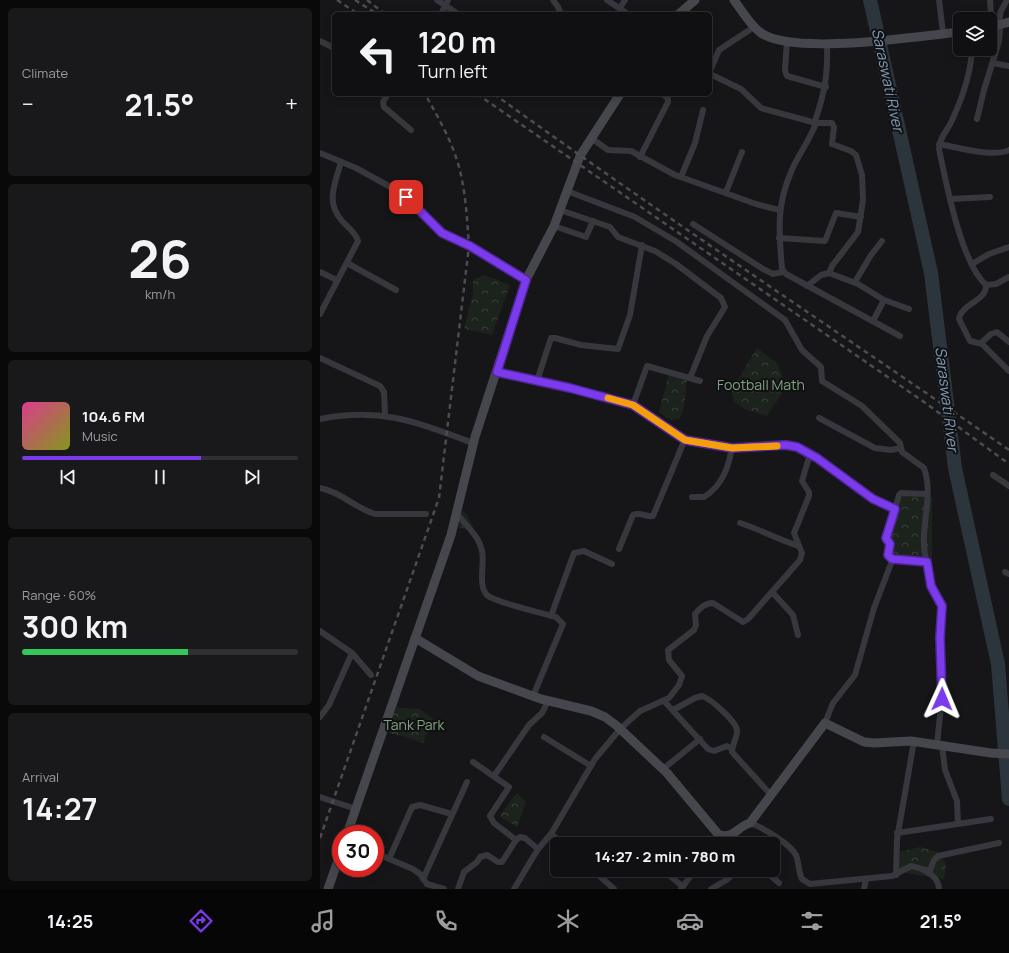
<!DOCTYPE html>
<html lang="en">
<head>
<meta charset="utf-8">
<style>
  :root { --surface:#101012; --page:#19191b; --text:#f1f3f6; --muted:#9c9d9f; --line:#303032; --accent:#7c3aed }
  body { margin:0; font-family:Manrope,sans-serif; background:var(--page); color:var(--text); height:100vh; display:flex; flex-direction:column; font-size:15px; white-space:nowrap }
  * { box-sizing:border-box; margin:0 }
  p { font-size:13px; color:var(--muted) }
  .icon { flex:none; width:22px; height:22px; fill:none; stroke:currentColor; stroke-width:2; stroke-linecap:round; stroke-linejoin:round }
  .map { position:relative; flex:1; overflow:hidden }
  .details { display:flex; flex-direction:column; gap:8px; padding:8px; background:#09090a; width:320px }
  .details>* { flex:none }
  .banner { position:absolute; left:12px; top:12px; width:380px; height:84px; border-radius:6px; box-shadow:0 2px 10px #0003,0 0 0 1px var(--line); background:#101012; color:var(--text); overflow:hidden }
  .fabs { position:absolute; left:633px; top:12px; display:grid; gap:8px }
  .fabs a { display:grid; place-items:center; width:44px; height:44px; border-radius:6px; background:var(--surface); box-shadow:0 2px 10px #0003,0 0 0 1px var(--line); font-size:20px }
  .speed { position:absolute; left:12px; top:825px; display:flex; gap:8px; font-size:20px; font-weight:700; text-align:center }
  .speed>* { display:grid; place-content:center; width:52px; height:52px; border-radius:50%; background:var(--surface); box-shadow:0 2px 10px #0003,0 0 0 1px var(--line); line-height:1 }
  .speed .limit { border:6px solid #d22; background:#fff; color:#111 }
  .pin { position:absolute; display:grid; place-items:center; width:34px; height:34px; color:#fff; margin:-17px; border-radius:8px; box-shadow:0 2px 6px #0006 }
  .me { position:absolute; width:44px; margin:-22px; rotate:1deg; stroke-linejoin:round; filter:drop-shadow(0 0 3px #0008) }
  .turn { display:flex; align-items:center; gap:14px; height:84px; padding:0 20px; font-size:18px }
  .turn .icon { width:52px; height:52px; stroke-width:2.5 }
  .turn b { display:block; font-size:28px; line-height:34px }
  .big { font-size:30px; font-weight:700; line-height:1.1 }
  .details .card { flex:1; display:flex; flex-direction:column; justify-content:center; gap:6px; min-width:0; padding:0 14px; border-radius:6px; background:var(--page) }
  .details .dial { align-items:center; gap:0 }
  .dial b { font-size:52px; line-height:1 }
  .song { display:flex; align-items:center; gap:12px }
  .cover { width:48px; height:48px; border-radius:6px; background:linear-gradient(135deg,hsl(330 70% 55%),hsl(70 70% 35%)) }
  .played { height:4px; border-radius:2px; background:linear-gradient(90deg,var(--accent) 65%,var(--line) 65%) }
  .keys { display:flex; justify-content:space-around; direction:ltr }
  .heat { display:flex; justify-content:space-between; align-items:center; font-size:22px; direction:ltr }
  .charge { height:6px; border-radius:3px; background:linear-gradient(90deg,#34c759 60%,var(--line) 0) }
  .trip { position:absolute; left:230px; top:837px; width:230px; height:40px; border-radius:6px; background:var(--surface); box-shadow:0 2px 10px #0003,0 0 0 1px var(--line); font-weight:700; line-height:40px; text-align:center }
  .menu { display:flex; height:64px; justify-content:space-around; align-items:center; background:#060607; color:var(--muted) }
  .menu .icon { width:28px; height:28px }
  .menu .current { color:var(--accent) }
  .menu b { font-size:18px; color:var(--text) }
  main { display:flex; flex:1; min-height:0 }
  .map>svg:first-child { display:block }
  .park { fill:url(#park-crowns) }
  .lines { fill:none; stroke-linecap:round; stroke-linejoin:round }
  .river { stroke:#2c353c; stroke-width:14 }
  .street { stroke:#37383d; stroke-width:6 }
  .secondary { stroke:#45474d; stroke-width:9 }
  .rail { stroke:#4a4c52; stroke-width:2.5; stroke-dasharray:5 4; stroke-linecap:butt }
  .route-casing { stroke:#51269a; stroke-width:10 }
  .route { stroke:#7c3aed; stroke-width:7 }
  .slow { stroke:#f59e0b; stroke-width:7 }
  .labels { text-anchor:middle; dominant-baseline:central; stroke-width:4; stroke-linejoin:round; paint-order:stroke }
  .park-label { font-size:14px; fill:#7fa381; stroke:#111113 }
  .water-label { font-size:15px; font-style:italic; fill:#7f9bb3; stroke:#111113 }
</style>
</head>
<body>
<main>
<section class="details">
<div class="card"><p>Climate</p>
<div class="heat"><a>−</a><b class="big">21.5°</b><a>+</a></div>
</div>
<div class="card dial"><b>26</b><p>km/h</p></div>
<div class="card">
<div class="song"><i class="cover"></i><div><b>104.6 FM</b><p>Music</p></div></div>
<div class="played"></div>
<div class="keys"><svg class="icon" aria-label="previous" viewBox="0 0 24 24"><path d="M18 5L8 12l10 7zM5 5v14"/></svg><svg class="icon" aria-label="pause" viewBox="0 0 24 24"><path d="M8 5v14M16 5v14"/></svg><svg class="icon" aria-label="next" viewBox="0 0 24 24"><path d="M6 5l10 7-10 7zM19 5v14"/></svg></div>
</div>
<div class="card"><p>Range · 60%</p><b class="big">300 km</b><div class="charge"></div></div>
<div class="card"><p>Arrival</p><b class="big">14:27</b></div>
</section>
<div class="map">
<svg width="689" height="889" viewBox="0 0 689 889">
  <defs>
    <pattern id="park-crowns" width="20" height="18" patternUnits="userSpaceOnUse"><rect width="20" height="18" fill="#1c231d"/><path d="M2 6a3 3 0 1 1 6 0M12 15a3 3 0 1 1 6 0" fill="none" stroke="#3a403c"/></pattern>
  </defs>
  <rect width="100%" height="100%" fill="#161618"/>
  <g class="park">
    <path d="M164,275L190,285L172,335L144,329L153,293V280Z"/>
    <path d="M437,348L458,364L466,387L447,416L425,409L414,402L412,390Z"/>
    <path d="M349,374L367,379C365,393 366,405 360,418L352,421L339,412Z"/>
    <path d="M580,494L612,497V564L565,556Z"/>
    <path d="M144,510L153,526L148,529L136,528L138,516Z"/>
    <path d="M71,707L99,709L113,718L103,743L86,737L68,733Z"/>
    <path d="M197,793L206,802L197,827L179,816Z"/>
    <path d="M600,847L618,852L626,864L624,879L579,872L580,852Z"/>
  </g>
  <g class="lines">
    <path class="river" d="M550,0L611,273L635,468L678,664L689,799"/>
    <g class="street">
      <path d="M117,0L138,14"/>
      <path d="M233,0L238,7L241,14"/>
      <path d="M287,0L308,14"/>
      <path d="M619,0L623,33"/>
      <path d="M670,0L672,27"/>
      <path d="M300,8L305,0"/>
      <path d="M121,14L128,0"/>
      <path d="M0,41L14,48"/>
      <path d="M467,41L465,70L467,76L506,87"/>
      <path d="M652,49C651,73 643,96 633,118C629,129 619,137 619,149C626,182 641,263 666,285L676,284L689,277"/>
      <path d="M673,63L689,66"/>
      <path d="M390,71L399,50L434,27"/>
      <path d="M390,74L421,89L441,108L496,123C490,140 478,155 471,172C456,207 459,232 462,269L466,274L580,336"/>
      <path d="M68,94L63,102L64,107L91,130"/>
      <path d="M657,119L664,90L679,41L680,29L678,25L681,11L687,0"/>
      <path d="M495,121C505,92 508,74 507,43"/>
      <path d="M496,123H512L514,127L512,144L531,151L536,155L542,175L543,200L538,232L512,266L509,273"/>
      <path d="M271,138L288,150L311,151L355,175L436,204L459,210"/>
      <path d="M619,144C636,147 675,158 689,150"/>
      <path d="M0,153L36,168L76,190L95,204L122,233L149,246L206,280"/>
      <path d="M320,157L348,102V99L343,94"/>
      <path d="M361,177L375,143L383,110"/>
      <path d="M247,191L315,217L357,242L465,320L482,350L501,367L502,381L542,406L580,443L582,452L604,468C615,498 597,533 607,562"/>
      <path d="M406,192L422,152"/>
      <path d="M630,199L670,197"/>
      <path d="M240,210L290,227L298,237L335,251L356,264L401,298L405,307L387,336L370,378"/>
      <path d="M373,224L443,269L453,274L463,272"/>
      <path d="M234,226L266,237L273,221"/>
      <path d="M459,238L505,241L516,213L541,217"/>
      <path d="M27,263L76,290"/>
      <path d="M652,264L669,254L689,247"/>
      <path d="M0,272L17,280"/>
      <path d="M535,282L551,255L562,241"/>
      <path d="M666,285C667,301 641,304 639,319L650,341L662,344L689,371"/>
      <path d="M487,286L501,275L509,273L538,284L564,300L589,309"/>
      <path d="M0,314L38,241C36,233 28,227 22,221C5,202 15,184 21,162"/>
      <path d="M553,321L564,300"/>
      <path d="M661,343L671,334L677,332L689,342"/>
      <path d="M0,358L60,386L64,392L65,415"/>
      <path d="M177,372L250,388L313,405L365,439L412,448L466,445L477,447L497,458L553,499L575,509L565,540L570,544L568,555L572,561L554,608L535,675L513,703L505,723"/>
      <path d="M217,381L231,338H235L261,345L298,349L310,315L322,245"/>
      <path d="M313,405L327,366L380,381"/>
      <path d="M499,418L555,448L571,450L581,448"/>
      <path d="M0,419C62,407 96,422 153,443"/>
      <path d="M673,475L689,486"/>
      <path d="M0,488C21,492 35,508 55,514H106"/>
      <path d="M372,497H384C403,485 408,468 412,448"/>
      <path d="M575,509L579,495L581,493L607,494"/>
      <path d="M136,513C146,525 159,536 162,551C165,563 157,587 168,596C178,603 222,613 236,617L243,624L213,696"/>
      <path d="M420,523C440,529 458,540 479,546"/>
      <path d="M299,549L313,515C320,511 327,518 333,516L365,439"/>
      <path d="M572,559L607,562L611,586L622,606L620,637L623,687L617,744"/>
      <path d="M685,572L689,574"/>
      <path d="M452,592L473,615L478,635"/>
      <path d="M231,616L254,553L264,551L292,564"/>
      <path d="M0,631L32,653L51,675"/>
      <path d="M344,701L388,749L394,751L407,746L412,749"/>
      <path d="M353,710L375,698L382,696C391,699 417,722 417,731C417,738 412,745 412,752L451,795"/>
      <path d="M0,717L9,705L32,653"/>
      <path d="M224,737L271,766"/>
      <path d="M622,745L625,770L637,801L638,824"/>
      <path d="M153,762L189,787L170,816L174,823L196,840"/>
      <path d="M343,769L380,739"/>
      <path d="M174,776L209,725L222,713L228,701"/>
      <path d="M0,797L36,809"/>
      <path d="M430,823C442,827 470,844 476,855C479,862 478,871 482,879L490,884L572,876L591,866C603,868 619,876 619,889"/>
      <path d="M577,833L671,819"/>
      <path d="M231,834L243,844"/>
      <path d="M406,837L414,844"/>
      <path d="M396,844L402,836"/>
      <path d="M55,853L93,869L100,874L107,884L124,889"/>
      <path d="M69,859L92,807L100,805L132,814"/>
      <path d="M273,870L294,889"/>
      <path d="M343,870L362,886"/>
      <path d="M444,870L459,883"/>
      <path d="M609,873L614,860L618,856L679,843"/>
      <path d="M576,875L577,839L594,741"/>
      <path d="M103,879L147,782"/>
      <path d="M138,889L144,872L157,862L160,857L167,855L178,862H182L196,840L200,837L205,838L218,849"/>
      <path d="M194,889L218,849L231,834L275,759L300,729L320,711L349,698L359,685L362,676L349,660L348,650L374,630L376,625L375,614C380,608 385,603 393,603L423,622L428,619L480,560L482,553L474,533L489,496V492L482,481L490,454"/>
      <path d="M361,889L375,870"/>
      <path d="M391,889L408,879L416,870"/>
      <path d="M544,889L546,879"/>
    </g>
    <g class="secondary">
      <path d="M414,0C422,11 430,25 441,33C474,56 598,36 640,32"/>
      <path d="M359,14L375,0"/>
      <path d="M670,27L689,22"/>
      <path d="M95,638L158,676L221,699L271,711L285,717L297,726L347,773L398,834C412,841 418,826 430,823L505,723L544,742L554,743L591,741L671,753L689,754"/>
      <path d="M27,834L131,535L155,437L206,280L234,226L260,156L300,94"/>
      <path d="M8,889L21,852"/>
    </g>
    <g class="rail">
      <path d="M17,0L38,14"/>
      <path d="M35,0L57,14"/>
      <path d="M47,0L65,14"/>
      <path d="M157,94L604,402L689,464"/>
      <path d="M174,94C343,216 517,331 689,450"/>
      <path d="M0,838L119,498L149,246C147,220 146,193 139,167C132,141 118,117 105,94"/>
    </g>
  </g>
  <g class="lines">
    <defs>
      <path id="route" d="M86,197L122,233L150,246L206,280L177,372L250,388L313,405L365,440L412,448L466,445L477,447L497,458L553,499L575,509L566,538L570,544L568,555L572,559L607,562L611,586L622,606L620,637L622,699"/>
    </defs>
    <use href="#route" class="route-casing"/>
    <use href="#route" class="route"/>
    <path class="slow" d="M288,398L313,405L365,440L412,448L457,446"/>
  </g>
  <g class="labels">
    <g class="park-label">
      <text x="441" y="384">Football Math</text>
      <text x="94" y="724">Tank Park</text>
    </g>
    <g class="water-label">
      <text transform="translate(568 80) rotate(78)">Saraswati River</text>
      <text transform="translate(627 399) rotate(83)">Saraswati River</text>
    </g>
  </g>
</svg>
<div class="fabs">
<a><svg class="icon" aria-label="layers" viewBox="0 0 24 24"><path d="M12 4l9 5-9 5-9-5zM3 14l9 5 9-5"/></svg></a>
</div>
<div class="speed"><div class="limit">30</div></div>
<div class="pin" style="left:86px;top:197px;background:#d93025"><svg class="icon" aria-label="arrive" viewBox="0 0 24 24"><path d="M6 21V4h12l-3 4 3 4H6"/></svg></div>
<svg class="me" style="left:622px;top:699px" viewBox="-20 -20 40 40"><path d="M0-17L14 15 0 8-14 15z" fill="#7c3aed" stroke="#fff" stroke-width="4"/></svg>
<div class="trip">14:27 · 2 min · 780 m</div>
<div class="banner">
<div class="turn"><svg class="icon" aria-label="left" viewBox="0 0 24 24"><path d="M17 20v-9H6M10 6l-5 5 5 5"/></svg><div><b>120 m</b>Turn left</div></div>
</div>
</div>
</main>
<nav class="menu">
<b>14:25</b>
<svg class="icon current" aria-label="directions" viewBox="0 0 24 24"><path d="M12 3l9 9-9 9-9-9zM9 14v-3h6M13 9l2 2-2 2"/></svg>
<svg class="icon" aria-label="music" viewBox="0 0 24 24"><path d="M9 18V5l10-2v13"/><circle cx="6" cy="18" r="3"/><circle cx="16" cy="16" r="3"/></svg>
<svg class="icon" aria-label="phone" viewBox="0 0 24 24"><path d="M5 4h4l2 5-3 2q2 4 5 5l2-3 5 2v4C11 20 4 13 5 4z"/></svg>
<svg class="icon" aria-label="climate" viewBox="0 0 24 24"><path d="M12 3v18M4 7l16 10M4 17L20 7"/></svg>
<svg class="icon" aria-label="car" viewBox="0 0 24 24"><path d="M5 17H2v-5l4-1 3-4h7l3 4 3 1v5h-3M9 17h6M6 11h13"/><circle cx="7" cy="17" r="2"/><circle cx="17" cy="17" r="2"/></svg>
<svg class="icon" aria-label="filters" viewBox="0 0 24 24"><path d="M4 7h16M4 17h16"/><circle cx="9" cy="7" r="2"/><circle cx="15" cy="17" r="2"/></svg>
<b>21.5°</b>
</nav>
</body>
</html>
